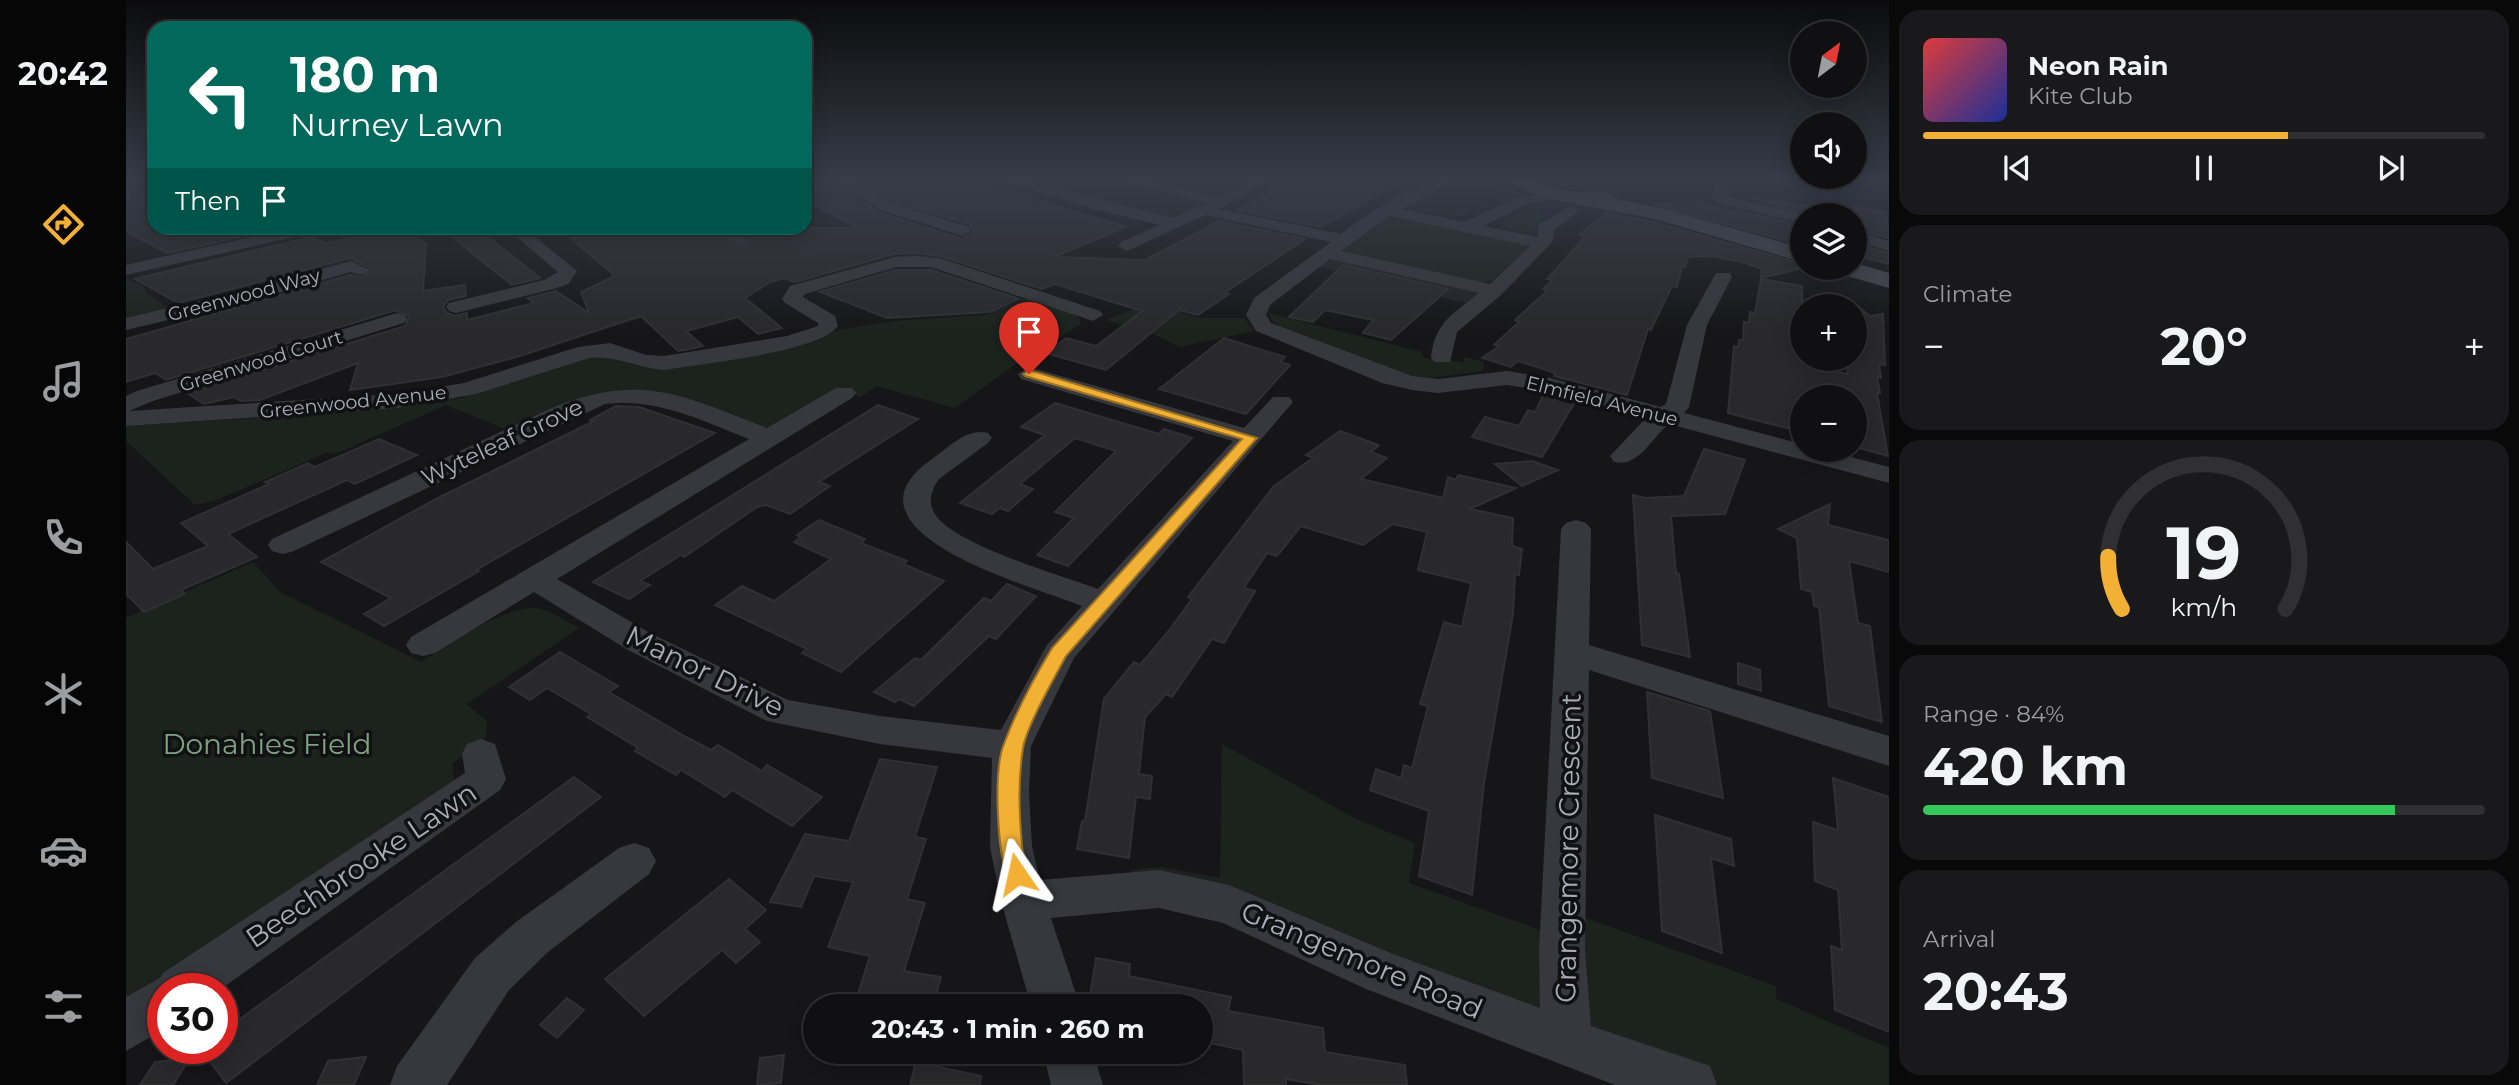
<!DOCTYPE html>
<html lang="en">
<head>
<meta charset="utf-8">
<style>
  :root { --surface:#101012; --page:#19191b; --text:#f1f3f6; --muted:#9c9d9f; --line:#303032; --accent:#f2b134 }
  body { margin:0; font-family:Montserrat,sans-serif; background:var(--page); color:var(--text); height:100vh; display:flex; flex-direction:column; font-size:26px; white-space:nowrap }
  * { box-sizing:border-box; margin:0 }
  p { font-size:23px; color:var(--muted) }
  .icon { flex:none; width:38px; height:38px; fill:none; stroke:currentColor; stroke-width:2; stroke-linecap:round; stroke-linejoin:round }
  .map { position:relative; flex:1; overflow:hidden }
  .panel { display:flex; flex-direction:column; gap:10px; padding:10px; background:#09090a; width:630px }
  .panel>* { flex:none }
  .top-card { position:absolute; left:21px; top:21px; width:665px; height:214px; border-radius:21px; box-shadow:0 4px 18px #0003,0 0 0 2px var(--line); background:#00695c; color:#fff; overflow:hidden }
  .needle { width:46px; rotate:32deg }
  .fabs { position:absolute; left:1664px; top:21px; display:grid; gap:14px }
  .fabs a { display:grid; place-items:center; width:77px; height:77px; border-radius:50%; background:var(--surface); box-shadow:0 4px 18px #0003,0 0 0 2px var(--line); font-size:35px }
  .speed { position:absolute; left:21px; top:973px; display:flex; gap:14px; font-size:35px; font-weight:700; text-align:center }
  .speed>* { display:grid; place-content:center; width:91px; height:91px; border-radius:50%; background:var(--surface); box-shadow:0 4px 18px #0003,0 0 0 2px var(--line); line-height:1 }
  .speed .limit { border:10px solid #d22; background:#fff; color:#111 }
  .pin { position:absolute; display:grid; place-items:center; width:60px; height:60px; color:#fff; margin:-72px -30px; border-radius:50% 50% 50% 0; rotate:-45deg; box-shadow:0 0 7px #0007 }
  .pin .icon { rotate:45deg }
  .me { position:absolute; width:77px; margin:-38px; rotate:349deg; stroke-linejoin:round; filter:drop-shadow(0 0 5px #0008) }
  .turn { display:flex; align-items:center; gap:24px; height:147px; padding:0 28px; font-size:32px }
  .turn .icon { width:91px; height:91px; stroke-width:2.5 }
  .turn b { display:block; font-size:49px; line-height:60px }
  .then { display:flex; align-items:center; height:66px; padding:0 28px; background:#0003; gap:14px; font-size:26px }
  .big { font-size:52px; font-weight:700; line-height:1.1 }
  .panel .widget { flex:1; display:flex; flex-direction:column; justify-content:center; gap:10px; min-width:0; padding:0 24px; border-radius:21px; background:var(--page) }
  .panel .dial { align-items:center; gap:0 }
  .dial svg { height:182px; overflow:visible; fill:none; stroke:var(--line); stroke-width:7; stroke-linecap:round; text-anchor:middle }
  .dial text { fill:var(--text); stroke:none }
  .song { display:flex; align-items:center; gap:21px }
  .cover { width:84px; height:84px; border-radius:10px; background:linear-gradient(135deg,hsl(0 70% 55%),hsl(230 70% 35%)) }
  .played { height:7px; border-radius:4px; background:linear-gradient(90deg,var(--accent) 65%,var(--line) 65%) }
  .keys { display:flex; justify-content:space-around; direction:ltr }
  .heat { display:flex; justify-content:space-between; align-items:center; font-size:38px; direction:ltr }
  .charge { height:10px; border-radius:5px; background:linear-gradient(90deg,#34c759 84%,var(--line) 0) }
  .trip { position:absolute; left:677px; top:994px; width:410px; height:70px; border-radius:35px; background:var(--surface); box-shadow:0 4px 18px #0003,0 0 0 2px var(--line); font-weight:700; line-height:70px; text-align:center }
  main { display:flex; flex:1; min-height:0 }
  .dock { display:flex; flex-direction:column; width:126px; justify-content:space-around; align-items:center; background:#060607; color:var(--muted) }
  .dock .icon { width:49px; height:49px }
  .dock .selected { color:var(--accent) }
  .dock b { font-size:32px; color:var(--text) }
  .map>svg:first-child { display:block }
  .built { fill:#222225 }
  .green { fill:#1c231d }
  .building { fill:#29292c; stroke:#303034; stroke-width:2 }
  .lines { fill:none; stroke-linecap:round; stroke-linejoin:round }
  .street { fill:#37383d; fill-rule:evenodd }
  .secondary { fill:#45474d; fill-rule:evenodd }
  .route { fill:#f2b134; stroke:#9d7322; stroke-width:2 }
  .labels { text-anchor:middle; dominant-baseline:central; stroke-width:7; stroke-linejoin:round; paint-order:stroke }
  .far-street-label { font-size:19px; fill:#a8adb8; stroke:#111113 }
  .street-label { font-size:23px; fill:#a8adb8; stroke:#111113 }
  .near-street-label { font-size:28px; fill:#a8adb8; stroke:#111113 }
  .near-park-label { font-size:28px; fill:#7fa381; stroke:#111113 }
</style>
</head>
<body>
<main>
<nav class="dock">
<b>20:42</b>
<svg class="icon selected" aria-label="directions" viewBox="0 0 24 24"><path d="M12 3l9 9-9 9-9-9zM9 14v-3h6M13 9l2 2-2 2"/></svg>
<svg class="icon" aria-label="music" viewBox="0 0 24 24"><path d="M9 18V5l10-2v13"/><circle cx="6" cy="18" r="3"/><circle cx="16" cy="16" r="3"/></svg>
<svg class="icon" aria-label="phone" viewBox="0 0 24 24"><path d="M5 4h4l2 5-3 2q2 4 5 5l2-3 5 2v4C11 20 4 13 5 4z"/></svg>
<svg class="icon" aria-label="climate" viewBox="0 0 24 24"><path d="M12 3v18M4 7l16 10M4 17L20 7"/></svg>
<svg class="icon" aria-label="car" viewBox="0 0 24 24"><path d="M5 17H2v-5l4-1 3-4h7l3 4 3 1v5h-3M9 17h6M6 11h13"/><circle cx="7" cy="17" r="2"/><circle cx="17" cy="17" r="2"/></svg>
<svg class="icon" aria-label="filters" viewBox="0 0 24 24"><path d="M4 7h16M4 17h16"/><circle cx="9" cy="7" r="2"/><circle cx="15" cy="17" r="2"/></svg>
</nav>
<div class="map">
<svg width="1763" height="1085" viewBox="0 0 1763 1085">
  <rect width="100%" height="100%" fill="#161618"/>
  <path class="built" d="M1209,258L1356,293L1347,305L1190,266Z"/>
  <g class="green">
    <path d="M892,180H979L1076,202L1081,206L1048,218L1038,217Z"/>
    <path d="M1327,180H1372L1376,192L1331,217L1275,206Z"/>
    <path d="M1447,201L1527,217L1416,208L1411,212L1423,215L1413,224L1412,234L1376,228V222L1403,206Z"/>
    <path d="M1274,216L1403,243L1402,249L1365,281L1355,283L1214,251L1263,218Z"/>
    <path d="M0,279L18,287L21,294L46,310L0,320Z"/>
    <path d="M902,297L948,314L954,320V325L905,354L828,408L751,386L734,397L715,388L648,427L602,429L543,405L473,399L388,433L320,405L209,454L202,452L88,501L69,505L0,441V426L195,414L335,398L470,355C491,357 507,367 528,368L692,337L716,329L768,321L860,315Z"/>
    <path d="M1022,304L1072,318H1118L1129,331L1054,347L1027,334L980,320Z"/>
    <path d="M1142,313L1296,352L1298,358L1338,362V357L1358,362L1357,371L1304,378L1274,375L1151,326Z"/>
    <path d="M127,562L154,592L295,662C323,646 386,598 419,610C431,614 442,623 453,628L340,704L361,721L360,737L326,764L328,779L319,793L0,1009V618Z"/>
    <path d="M1096,744L1230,819L1289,843L1283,883L1436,938L1437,910L1650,986V999L1763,1048V1085H1566L1008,890L1005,870L1035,867L1094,878Z"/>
  </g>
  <g class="building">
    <path d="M742,180H843L1000,227L928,257L1019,260L1093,221L1179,239L1098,293L1103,294L1072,315L1053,310L980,370L919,353L940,338L970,346L1016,311L929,284L916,289L814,256L789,253L768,254L669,282L658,278L644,282L619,298L656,328L632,334L612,317L560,331L577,346L564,349L552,351L515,316L394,356L316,377L224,390L232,363L134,400L115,401L108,397L78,404L61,393L279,326L283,317L270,310L40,380L29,373L0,382V339L224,275L236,277L246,269L224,258L52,303L9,279L185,237L200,243L271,228L300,243L297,291L339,285L340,296L322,300L317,307L321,313L329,316L341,313V320L408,303L402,298L430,291L463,313L455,292L489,276L436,231L459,228H582L615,247L625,239L607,228H732L679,200V189L711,184L754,213L836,239L848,232L844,224L768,202L734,181Z"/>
    <path d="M1150,180H1278L1195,227L1112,210L1144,193L1141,187Z"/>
    <path d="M0,184L28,197V228H134L142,231L41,253L0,231Z"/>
    <path d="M1619,196L1650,201L1716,212L1685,215Z"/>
    <path d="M1571,201L1607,212L1609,210L1676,225V245L1526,204Z"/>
    <path d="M1729,207L1760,212L1763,238L1729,229Z"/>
    <path d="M1481,213L1528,222L1676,264V268L1635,278L1636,269L1616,262L1585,256L1562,257L1559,267H1556L1551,287L1546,286L1525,330L1522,329L1501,395L1428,376L1429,373L1392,361L1385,367L1356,358L1373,346L1368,345L1393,322L1389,320L1422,290L1417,289L1427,280L1421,279L1460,236L1453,235Z"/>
    <path d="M315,228H351L414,278L386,285Z"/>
    <path d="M1729,244L1763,253V264L1729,255Z"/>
    <path d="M1217,265L1322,289L1265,340L1237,333L1247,320L1199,310L1187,322L1163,317Z"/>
    <path d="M770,270H805L893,299L864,312L761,318L694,292Z"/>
    <path d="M1635,279L1676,286V363L1682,366L1722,374L1720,359L1729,361V304L1744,316L1757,314L1759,365L1753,364L1755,378L1751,377L1754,393H1751L1762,456L1729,447V397H1676V432L1602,413L1608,346L1612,347L1613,340H1617L1618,322L1623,323L1624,312L1629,313Z"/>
    <path d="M1098,338L1159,357L1154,362L1164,365L1120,414L1033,389Z"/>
    <path d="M1418,394L1449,402L1416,457L1346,437L1359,417L1393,426L1402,410L1409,412Z"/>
    <path d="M929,403L1033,434L1038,429L1066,438L942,566L911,555L948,518L929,512L990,451L949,438L894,484L907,489L882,511L873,508L866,514L834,503L919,435L895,427Z"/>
    <path d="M752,405L792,419L693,482L704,486L664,514L640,505L631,507L558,557L555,555L514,581L524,585L503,599L467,582Z"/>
    <path d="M490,406L513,407L589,433L350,570L353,571L258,626L238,614L265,598L195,562L308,500L468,421L464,420Z"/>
    <path d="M1214,431L1253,445L1245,452L1261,458L1235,479L1317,498L1322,477L1330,480L1332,475L1390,488L1344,509L1387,518L1386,546L1396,549L1393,575L1389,574L1387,614L1358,783L1346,895L1293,876L1303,811L1244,790L1250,769L1275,778L1278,765L1286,768L1302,706L1294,704L1318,622L1336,627L1345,583L1292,570L1301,532L1267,524L1237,545L1175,526L1151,556L1141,553L1118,588L1129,591L1098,643L1086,639L1046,697L1040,694L1019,717L1013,774L1026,776L1024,799L1010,797L1003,858L951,849L956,821H959L978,699L1008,662L1014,665L1041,633L1066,599L1062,597L1148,486L1187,458L1180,455Z"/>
    <path d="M253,439L291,455L229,484L221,480L102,534L131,557L55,590L59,594L18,612L0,594V542L27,569L82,546L55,523L143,484L139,482L182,463L189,467Z"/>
    <path d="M1578,449L1619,460L1599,514L1545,516L1550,573L1553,574L1564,657L1516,645L1507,495L1519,498L1558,496Z"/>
    <path d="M1406,461L1432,470L1396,486L1369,464Z"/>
    <path d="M1704,504L1702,525L1763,540V572L1723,561L1732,623L1744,626L1756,722L1703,706L1693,607L1688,606L1686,592L1675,589L1671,538L1652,529Z"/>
    <path d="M693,520L739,539L735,543L781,561L777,564L818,581L715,672L676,653L681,649L589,605L616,586L648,601L705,559L668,542L675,537L671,535Z"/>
    <path d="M881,584L910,596L870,639L863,636L788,706L773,699L769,702L748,692L789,658L795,660L858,598L865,601Z"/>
    <path d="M434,652L492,686L483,692L560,737L585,750L592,745L636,771L641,765L696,797L666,826L606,790L599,797L555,770L550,775L529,763L509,751L512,748L461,717L465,714L421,688L404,700L383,687Z"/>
    <path d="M1612,663L1634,670L1635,691L1612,684Z"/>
    <path d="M1521,692L1584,711L1597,798L1526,778Z"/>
    <path d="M754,759L811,767L789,837L800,839L781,899L799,903L778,971L815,977L807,1006H728L744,956L702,947L727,882L688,876L675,907L644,902L679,834L723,841Z"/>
    <path d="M448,777L475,797L100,1083L74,1048H96V1032Z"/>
    <path d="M1707,778L1763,797V1032L1709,1010L1705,946L1716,950L1712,890L1689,881L1688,854L1687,822L1712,830Z"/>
    <path d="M1529,815L1605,839L1608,866L1585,858L1596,953L1536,931Z"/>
    <path d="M603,879L640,910L619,929L634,942L610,963L596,950L518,1016L479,979Z"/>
    <path d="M970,958L1004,964L1003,976L1105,997L1102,1011L1197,1028L1199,1052L1279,1065L1281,1085H1195L1160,1079V1085H1118L1117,1050L1074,1041V1006H1010L964,996Z"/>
    <path d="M441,998L458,1010L431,1038L414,1025Z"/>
    <path d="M658,1055L655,1083L631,1085L634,1058Z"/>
    <path d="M240,1057L228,1085H191L202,1061Z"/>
    <path d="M63,1059L47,1085H14L29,1062Z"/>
    <path d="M790,1062L855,1076L854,1085H784Z"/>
  </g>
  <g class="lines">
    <g class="street">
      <path d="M679,180H694L679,185Z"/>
      <path d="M709,180H727L767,204L843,227L845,231L837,236L755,210Z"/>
      <path d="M875,180H899L1047,218L1080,203L989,180H1017L1093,197L1129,180H1148L1092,209L1215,234C1247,211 1287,180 1327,180L1276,209L1338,222L1392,197L1436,193V199L1401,204L1357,226L1412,237L1413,224L1445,206L1453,211L1428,230L1427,241L1375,295L1331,332L1324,362H1308L1305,357C1309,322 1327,314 1353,293L1204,259L1144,305L1140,315L1145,323L1286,376L1312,379L1381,371L1420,377L1535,407L1540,404L1561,325L1590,273H1604L1606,277L1581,325L1563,407L1558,413L1676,444V450H1698L1763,467V483L1543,424C1525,438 1513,468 1488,462L1484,456L1520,418L1419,391L1381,385L1312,393L1286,390L1256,383L1130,331L1120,315L1128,298L1205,242L1079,215L1001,251L992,246L995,242L1033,225L968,209ZM1264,216L1404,246L1364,284L1215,251Z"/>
      <path d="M1595,182L1602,186V197L1682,215H1676V223L1592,203L1585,198L1588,186Z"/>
      <path d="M166,228H194L186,233L0,275V265Z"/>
      <path d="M380,228H398L451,271L442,284L431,288L330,313L323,311L320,307L323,303L418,280L432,272Z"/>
      <path d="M584,228H603L623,240L614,245Z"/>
      <path d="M1729,231L1763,241V251L1729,241Z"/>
      <path d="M789,256L813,258L974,311L977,315L967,321L805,267H770L679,294L677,297L709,316L712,326C694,352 573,364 538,370C511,368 489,355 463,358L350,394L271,408L0,426V396L11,391L271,313L278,315L281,319L278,323L27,401L3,411L271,394L338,383L452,347L484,343L520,355L538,356L661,336L692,326V323L659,303L656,299L664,286L769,257Z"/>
      <path d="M225,261L244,270L235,275L224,272L131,299L0,330V318L119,290Z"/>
      <path d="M903,367L1118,428L1147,397H1163L1167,402L948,658L905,746L903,792L906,847L914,880L1033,870L1103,885L1267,954L1414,1008L1413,950L1435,529L1440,523L1450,520L1460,523L1465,529L1463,645L1763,736V766L1463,670L1459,950L1465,1026L1584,1066L1591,1085H1489L1240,989L1097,923L1033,908L925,918L954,1006H905L875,901L864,847L866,758L754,744L641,721L502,650L408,592L309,653L297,656L285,653L280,645L285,637L623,439C575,420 531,398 479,404L168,551L157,554L146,551L142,545L146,539L428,407C518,372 557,396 641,428L710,388H726L730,393L726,398L431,579L526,634L662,700L754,716L875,730L921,645L956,606C909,587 702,532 806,459C822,448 841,427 862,433L866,438L862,443L813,479C806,489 801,502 809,514C828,545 935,575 972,589L1107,441L895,379L892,374Z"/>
      <path d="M355,739L369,744L380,779L374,790L95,989H37V1030L0,1051V997L34,978L37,973L339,773L336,754L341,744Z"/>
      <path d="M508,843L523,848L530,861L523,874L422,952L383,990L321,1085H264L271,1066L349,958L390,922L493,848Z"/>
      <path d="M917,1052H967L977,1085H925Z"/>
    </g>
    <g class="secondary">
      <path d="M1380,180H1404L1443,191L1485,193L1487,198L1539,209L1676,248V262L1529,219L1414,197Z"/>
      <path d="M1729,263L1763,273V288L1711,273L1707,268H1729Z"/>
    </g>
  </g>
  <linearGradient id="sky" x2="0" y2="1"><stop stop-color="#0c0c0d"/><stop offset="0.54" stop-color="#363c48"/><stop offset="1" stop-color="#363c48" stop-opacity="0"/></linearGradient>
  <rect width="1763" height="332" fill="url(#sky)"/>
  <path class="route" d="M903,370L1131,438L940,656C928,679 901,725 897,748C892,779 893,814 896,845C897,858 905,869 899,881L891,884L883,881C871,856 867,770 878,744C890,711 908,678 926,648L1116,439L899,376L897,374Z"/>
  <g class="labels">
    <g class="far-street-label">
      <text transform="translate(118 295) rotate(-15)">Greenwood Way</text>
      <text transform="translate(135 361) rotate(-17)">Greenwood Court</text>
      <text transform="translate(1476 401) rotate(14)">Elmfield Avenue</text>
      <text transform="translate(227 402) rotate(-6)">Greenwood Avenue</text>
    </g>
    <g class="street-label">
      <text transform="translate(376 442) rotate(-25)">Wyteleaf Grove</text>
    </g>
    <g class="near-street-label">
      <text transform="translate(579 671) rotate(26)">Manor Drive</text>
      <text transform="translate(1442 848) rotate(-89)">Grangemore Crescent</text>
      <text transform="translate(235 865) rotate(-34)">Beechbrooke Lawn</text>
      <text transform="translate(1236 960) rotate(23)">Grangemore Road</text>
    </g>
    <g class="near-park-label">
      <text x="141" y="744">Donahies Field</text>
    </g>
  </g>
</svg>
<div class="fabs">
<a><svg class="needle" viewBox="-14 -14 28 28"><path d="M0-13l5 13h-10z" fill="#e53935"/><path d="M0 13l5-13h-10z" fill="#9c9d9f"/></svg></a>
<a><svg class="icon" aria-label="sound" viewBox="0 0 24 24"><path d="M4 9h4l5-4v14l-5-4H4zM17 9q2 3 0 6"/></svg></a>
<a><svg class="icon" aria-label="layers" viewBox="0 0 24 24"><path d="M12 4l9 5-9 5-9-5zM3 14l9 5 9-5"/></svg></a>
<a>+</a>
<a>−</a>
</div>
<div class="speed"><div class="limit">30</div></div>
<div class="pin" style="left:903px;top:374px;background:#d93025"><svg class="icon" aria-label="arrive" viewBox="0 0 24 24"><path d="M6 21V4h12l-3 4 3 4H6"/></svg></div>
<svg class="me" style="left:891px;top:874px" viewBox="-20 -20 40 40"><path d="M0-17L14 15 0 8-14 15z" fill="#f2b134" stroke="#fff" stroke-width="4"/></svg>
<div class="trip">20:43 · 1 min · 260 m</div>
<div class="top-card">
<div class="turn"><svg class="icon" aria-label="left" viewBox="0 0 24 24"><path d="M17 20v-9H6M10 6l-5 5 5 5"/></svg><div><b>180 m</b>Nurney Lawn</div></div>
<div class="then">Then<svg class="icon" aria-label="arrive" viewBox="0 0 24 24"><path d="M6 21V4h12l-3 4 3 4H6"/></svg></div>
</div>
</div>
<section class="panel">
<div class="widget">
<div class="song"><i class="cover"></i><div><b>Neon Rain</b><p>Kite Club</p></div></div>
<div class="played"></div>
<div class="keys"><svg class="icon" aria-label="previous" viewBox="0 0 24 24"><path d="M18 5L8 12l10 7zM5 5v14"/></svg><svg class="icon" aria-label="pause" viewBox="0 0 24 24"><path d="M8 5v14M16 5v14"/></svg><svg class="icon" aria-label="next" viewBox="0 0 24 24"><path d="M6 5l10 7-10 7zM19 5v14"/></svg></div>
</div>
<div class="widget"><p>Climate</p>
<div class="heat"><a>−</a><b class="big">20°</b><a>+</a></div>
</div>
<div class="widget dial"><svg viewBox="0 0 100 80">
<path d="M14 69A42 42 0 1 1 86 69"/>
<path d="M14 69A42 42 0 0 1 8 46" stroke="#f2b134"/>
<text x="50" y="56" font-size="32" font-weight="700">19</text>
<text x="50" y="72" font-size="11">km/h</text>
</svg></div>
<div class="widget"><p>Range · 84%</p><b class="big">420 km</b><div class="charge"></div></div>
<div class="widget"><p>Arrival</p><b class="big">20:43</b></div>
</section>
</main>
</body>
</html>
